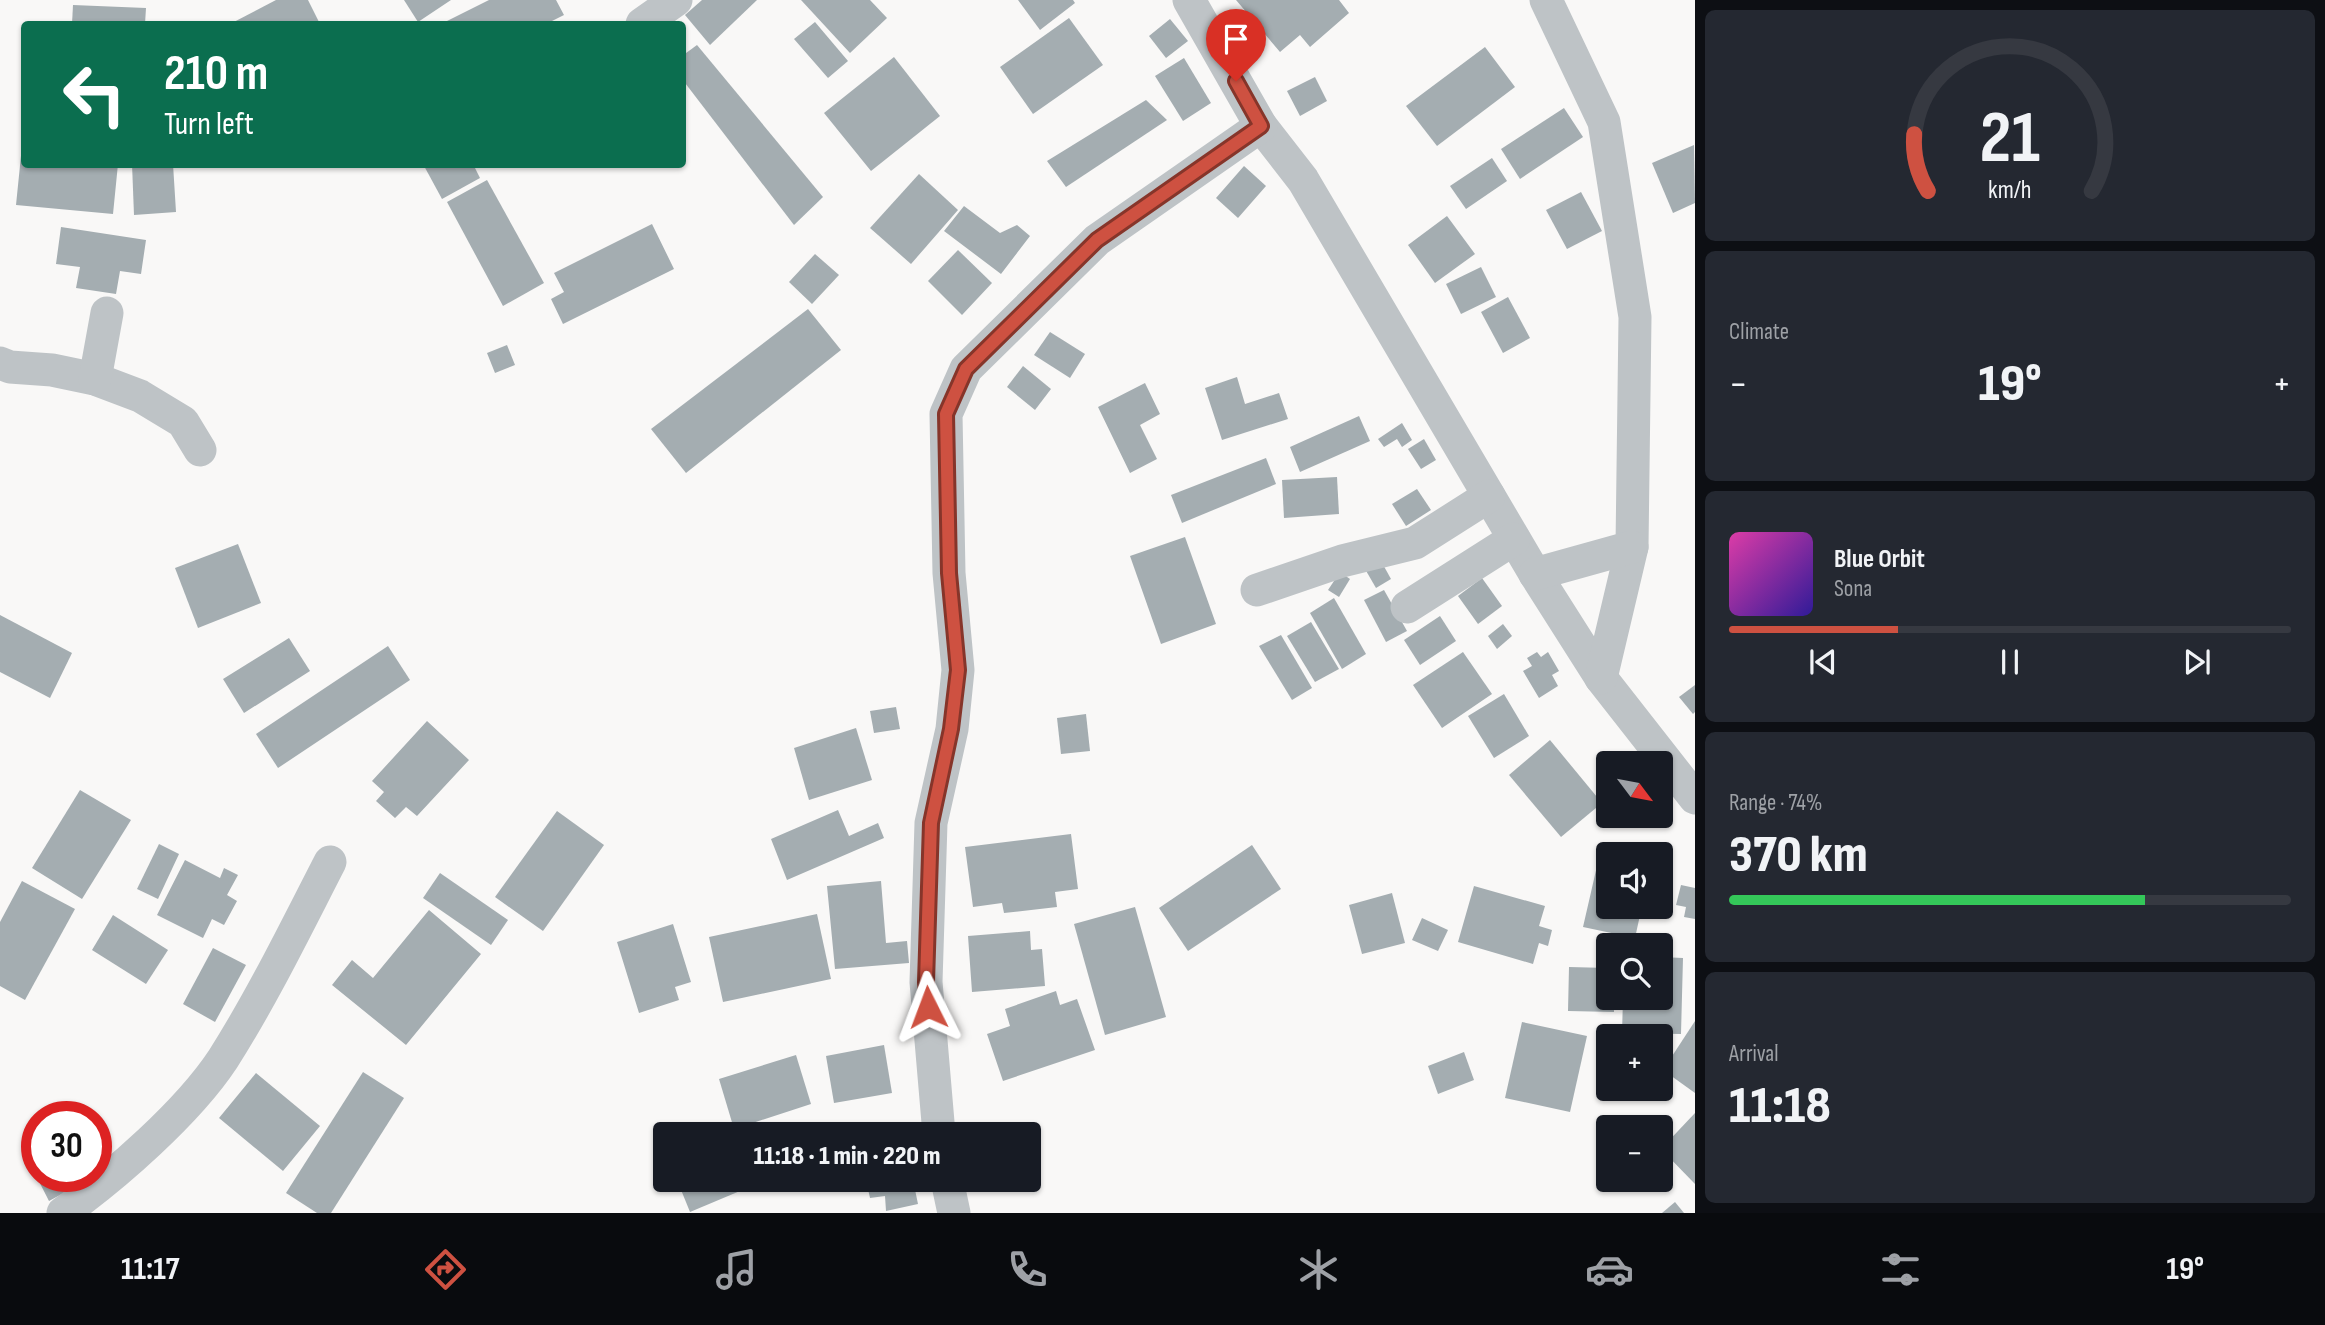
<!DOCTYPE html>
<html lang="en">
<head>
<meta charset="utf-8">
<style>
  :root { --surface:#171b24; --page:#242831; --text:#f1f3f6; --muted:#9ea1a6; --line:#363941; --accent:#ce5141 }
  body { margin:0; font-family:"Sofia Sans Condensed",sans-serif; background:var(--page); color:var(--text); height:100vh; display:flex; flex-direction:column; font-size:26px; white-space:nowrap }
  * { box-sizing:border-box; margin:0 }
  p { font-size:23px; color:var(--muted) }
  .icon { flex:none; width:38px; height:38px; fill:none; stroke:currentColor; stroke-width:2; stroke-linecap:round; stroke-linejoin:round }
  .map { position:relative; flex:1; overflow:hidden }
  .panel { display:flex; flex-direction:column; gap:10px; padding:10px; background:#0d0f14; width:630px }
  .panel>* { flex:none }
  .banner { position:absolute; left:21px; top:21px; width:665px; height:147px; border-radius:7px; box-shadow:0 2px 5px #0004; background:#0b6e4f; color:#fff; overflow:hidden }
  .needle { width:46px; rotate:122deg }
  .fabs { position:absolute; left:1596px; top:751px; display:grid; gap:14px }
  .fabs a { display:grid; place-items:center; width:77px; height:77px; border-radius:7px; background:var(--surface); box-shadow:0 2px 5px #0004; font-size:35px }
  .speed { position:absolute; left:21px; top:1101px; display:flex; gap:14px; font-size:35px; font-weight:700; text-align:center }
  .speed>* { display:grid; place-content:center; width:91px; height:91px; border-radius:50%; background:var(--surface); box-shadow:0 2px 5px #0004; line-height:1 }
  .speed .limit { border:10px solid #d22; background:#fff; color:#111 }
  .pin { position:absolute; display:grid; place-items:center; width:60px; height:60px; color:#fff; margin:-72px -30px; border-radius:50% 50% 50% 0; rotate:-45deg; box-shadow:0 0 7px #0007 }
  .pin .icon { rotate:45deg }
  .me { position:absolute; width:77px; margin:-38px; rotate:357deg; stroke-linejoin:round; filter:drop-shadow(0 0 5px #0008) }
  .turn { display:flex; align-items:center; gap:24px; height:147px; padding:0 28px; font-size:32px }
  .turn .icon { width:91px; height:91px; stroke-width:2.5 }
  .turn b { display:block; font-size:49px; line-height:60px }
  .big { font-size:52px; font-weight:800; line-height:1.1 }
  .panel .widget { flex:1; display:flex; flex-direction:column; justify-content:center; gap:10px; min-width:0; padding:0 24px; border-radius:10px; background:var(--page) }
  .panel .dial { align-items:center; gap:0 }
  .dial svg { height:182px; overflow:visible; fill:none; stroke:var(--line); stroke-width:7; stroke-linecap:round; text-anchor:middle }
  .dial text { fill:var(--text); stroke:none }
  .song { display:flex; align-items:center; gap:21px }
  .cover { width:84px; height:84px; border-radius:10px; background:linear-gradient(135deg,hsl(320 70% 55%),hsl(250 70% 35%)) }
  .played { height:7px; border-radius:4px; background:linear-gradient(90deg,var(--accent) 30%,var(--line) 30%) }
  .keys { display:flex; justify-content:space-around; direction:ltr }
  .heat { display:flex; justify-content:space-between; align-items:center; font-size:38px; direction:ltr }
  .charge { height:10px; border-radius:5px; background:linear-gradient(90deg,#34c759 74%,var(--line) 0) }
  .trip { position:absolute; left:653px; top:1122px; width:388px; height:70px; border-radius:7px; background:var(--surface); box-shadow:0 2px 5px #0004; font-weight:800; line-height:70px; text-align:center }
  .tab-bar { display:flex; height:112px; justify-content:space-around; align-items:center; background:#090b0e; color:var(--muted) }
  .tab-bar .icon { width:49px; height:49px }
  .tab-bar .current { color:var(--accent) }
  .tab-bar b { font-size:32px; color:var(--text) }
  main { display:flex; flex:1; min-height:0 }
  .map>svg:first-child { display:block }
  .building { fill:#a4adb1 }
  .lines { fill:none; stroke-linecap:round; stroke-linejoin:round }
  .minor { stroke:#bec3c6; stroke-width:33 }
  .route-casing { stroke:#86352a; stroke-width:18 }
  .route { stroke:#ce5141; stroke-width:12 }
</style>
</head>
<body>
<main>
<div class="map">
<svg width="1695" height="1213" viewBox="0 0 1695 1213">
  <rect width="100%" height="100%" fill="#f9f8f7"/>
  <g class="building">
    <path d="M276,0H308L320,24H230Z"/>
    <path d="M404,0H451L418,22Z"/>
    <path d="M489,0H556L564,15L546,24H441Z"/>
    <path d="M702,0H757L710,45L685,15Z"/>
    <path d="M801,0H870L887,18L850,53Z"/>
    <path d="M1018,0H1073L1075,3L1040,30Z"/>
    <path d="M1236,0H1339L1349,13L1310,47L1300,35L1280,52Z"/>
    <path d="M73,5L146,8L145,24H72Z"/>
    <path d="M1069,18L1103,65L1033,114L1000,67Z"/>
    <path d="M1170,19L1188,41L1166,58L1149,36Z"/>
    <path d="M815,22L848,61L828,78L794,39Z"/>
    <path d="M697,45L823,197L794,225L682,79V56Z"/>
    <path d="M1485,47L1515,87L1437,146L1406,106Z"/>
    <path d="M894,57L940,116L871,171L824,113Z"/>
    <path d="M1184,58L1211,103L1183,121L1155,76Z"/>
    <path d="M1315,77L1327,101L1300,116L1287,91Z"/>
    <path d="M1146,100L1167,120L1066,187L1047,161Z"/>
    <path d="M1564,108L1583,137L1520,179L1501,149Z"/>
    <path d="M23,136L24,164H118L113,214L16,205Z"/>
    <path d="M1694,145L1695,203L1673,213L1652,163Z"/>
    <path d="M1492,158L1507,181L1466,209L1450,186Z"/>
    <path d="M132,164H173L176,212L134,215Z"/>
    <path d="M423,164H473L480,178L442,199Z"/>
    <path d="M1244,166L1266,186L1238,218L1216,198Z"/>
    <path d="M919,174L958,210L911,264L870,228Z"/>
    <path d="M487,180L544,283L503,306L447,202Z"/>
    <path d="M1581,192L1602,231L1567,249L1546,210Z"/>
    <path d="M964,206L1000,233L1017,225L1030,236L1001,274L944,231Z"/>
    <path d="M1447,216L1475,254L1435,283L1408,245Z"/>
    <path d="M652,224L674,269L563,324L551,299L564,292L554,273Z"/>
    <path d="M61,227L146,240L141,274L120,271L116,294L76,288L80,267L56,264Z"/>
    <path d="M958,250L992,283L962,315L928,281Z"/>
    <path d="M815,254L839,275L812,304L789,282Z"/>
    <path d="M1481,267L1496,297L1461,314L1446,284Z"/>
    <path d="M1508,297L1530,338L1503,353L1481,312Z"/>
    <path d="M808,309L841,350L686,473L651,429Z"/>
    <path d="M1050,332L1085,354L1070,378L1034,355Z"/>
    <path d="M507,345L515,365L495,373L487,353Z"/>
    <path d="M1023,366L1051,389L1035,410L1007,387Z"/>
    <path d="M1237,377L1245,404L1279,393L1288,419L1222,440L1205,388Z"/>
    <path d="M1145,383L1160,414L1140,425L1157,459L1130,473L1098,407Z"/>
    <path d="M1359,416L1370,441L1300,472L1290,447Z"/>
    <path d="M1402,423L1412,440L1402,447L1397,439L1384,447L1378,439Z"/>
    <path d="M1424,439L1436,460L1421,469L1408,449Z"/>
    <path d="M1266,458L1276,484L1182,523L1171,495Z"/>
    <path d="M1337,477L1339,514L1284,518L1282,480Z"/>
    <path d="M1417,489L1431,510L1406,526L1392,504Z"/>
    <path d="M1185,537L1216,624L1161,644L1130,556Z"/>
    <path d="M238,544L261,603L198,628L175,568Z"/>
    <path d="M1381,561L1391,579L1376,588L1365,569Z"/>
    <path d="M1340,572L1350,579L1339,597L1328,590Z"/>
    <path d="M1482,578L1502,606L1478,624L1458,596Z"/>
    <path d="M1384,590L1407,631L1386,642L1364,600Z"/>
    <path d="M1334,598L1366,654L1342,669L1310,613Z"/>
    <path d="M0,615L72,653L50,698L0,672Z"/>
    <path d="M1440,616L1456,641L1420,665L1404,640Z"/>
    <path d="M1311,622L1339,669L1315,682L1287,636Z"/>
    <path d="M1503,624L1512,636L1497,649L1488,636Z"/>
    <path d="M1281,635L1312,688L1292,700L1259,646Z"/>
    <path d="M289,638L310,671L244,713L223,679Z"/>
    <path d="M388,646L410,680L278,768L256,734Z"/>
    <path d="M1463,652L1492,694L1442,728L1413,685Z"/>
    <path d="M1537,652L1541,657L1548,652L1559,671L1552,675L1558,686L1539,698L1523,671L1532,666L1527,658Z"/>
    <path d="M1695,685V712L1693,714L1679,697Z"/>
    <path d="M1504,694L1529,736L1494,758L1468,716Z"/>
    <path d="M896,707L900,729L874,733L870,711Z"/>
    <path d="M1086,714L1090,751L1061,754L1057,718Z"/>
    <path d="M427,721L469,760L417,816L406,807L395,818L376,801L384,792L372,781Z"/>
    <path d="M856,728L872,780L809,800L794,748Z"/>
    <path d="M1550,740L1602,803L1561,837L1509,775Z"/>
    <path d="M80,790L131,820L82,899L32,868Z"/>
    <path d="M838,810L849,836L878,823L884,838L787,880L771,839Z"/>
    <path d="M557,811L604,845L543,931L495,897Z"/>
    <path d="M1071,834L1078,889L1055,892L1057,907L1004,913L1002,903L973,907L965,847Z"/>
    <path d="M159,844L179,854L158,899L137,889Z"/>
    <path d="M1252,845L1281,889L1188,951L1159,908Z"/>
    <path d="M185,860L220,878L224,868L238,875L227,895L237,901L224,925L212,919L203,938L157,915Z"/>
    <path d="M1597,866L1608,869V906H1642L1635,938L1583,927Z"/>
    <path d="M440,873L508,920L491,945L423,898Z"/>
    <path d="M1661,878L1673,880L1668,913L1652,911L1653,906H1661Z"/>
    <path d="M22,881L75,909L25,1000L0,986V922Z"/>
    <path d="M881,881L886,943L907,941L909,963L835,969L827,886Z"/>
    <path d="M1681,885L1695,888V919L1684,917L1686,907L1676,905Z"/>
    <path d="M1474,886L1545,906L1539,926L1552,930L1548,946L1539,943L1533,964L1458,942Z"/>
    <path d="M1392,893L1405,943L1362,954L1349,905Z"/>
    <path d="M1135,907L1166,1017L1105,1035L1074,924Z"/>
    <path d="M429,910L481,954L406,1045L332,985L352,960L373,978Z"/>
    <path d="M817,914L831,979L723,1002L709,937Z"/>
    <path d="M113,915L168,950L146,984L92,950Z"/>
    <path d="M1422,918L1448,930L1438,951L1412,940Z"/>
    <path d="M673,924L691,982L675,987L679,1000L639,1013L617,942Z"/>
    <path d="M1030,931L1031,950L1042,949L1045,986L972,992L968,936Z"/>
    <path d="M213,948L246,965L215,1022L183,1004Z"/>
    <path d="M1661,957L1683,958L1681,1034L1622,1033L1623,998H1661Z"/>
    <path d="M1569,967L1608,968V998H1614V1012L1568,1011Z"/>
    <path d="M1056,991L1060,1005L1077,999L1095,1050L1003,1081L987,1034L1010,1026L1005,1009Z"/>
    <path d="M1695,1021V1093L1663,1070Z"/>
    <path d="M1522,1022L1587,1036L1570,1112L1505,1098Z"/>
    <path d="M884,1045L892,1093L834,1103L826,1056Z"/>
    <path d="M1464,1052L1474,1080L1438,1094L1428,1066Z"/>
    <path d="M796,1055L811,1104L734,1129L719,1079Z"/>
    <path d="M363,1072L404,1098L331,1213H317L286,1193Z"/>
    <path d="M256,1073L320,1126L283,1171L219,1118Z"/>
    <path d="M1695,1113V1184L1661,1149Z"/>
    <path d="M873,1123L874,1134H816L815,1128Z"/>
    <path d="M37,1145V1176H86L88,1180L49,1201L24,1152Z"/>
    <path d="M677,1180H736L740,1191L690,1212Z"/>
    <path d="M866,1180H913L918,1204L886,1211L885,1196L870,1198Z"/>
    <path d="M1675,1202L1684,1213H1662Z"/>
  </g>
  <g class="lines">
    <g class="minor">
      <path d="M1189,0L1261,126L1303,180L1535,574L1601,678L1695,798"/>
      <path d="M1546,0L1604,122L1635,317L1632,547L1601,678"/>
      <path d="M642,24L676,0"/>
      <path d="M0,363L10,367L52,370L95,379L140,396L183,422L200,450"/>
      <path d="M95,379L107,313"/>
      <path d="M1535,574L1632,547"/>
      <path d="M1257,590L1342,561L1415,543L1489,496"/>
      <path d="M1407,607L1514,539"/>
      <path d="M939,1134L926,982L931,823L952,729L958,670L949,573L946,414L966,369L1097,240L1261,126"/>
      <path d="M947,1180L954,1213"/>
      <path d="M63,1213C115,1176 188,1112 223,1059C263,996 296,928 330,862"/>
    </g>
  </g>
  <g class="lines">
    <defs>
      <path id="route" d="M928,1007L926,982L931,823L951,729L958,670L949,573L946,414L966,369L1097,240L1261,126L1236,81"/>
    </defs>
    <use href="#route" class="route-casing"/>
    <use href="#route" class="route"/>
  </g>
</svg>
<div class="fabs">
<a><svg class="needle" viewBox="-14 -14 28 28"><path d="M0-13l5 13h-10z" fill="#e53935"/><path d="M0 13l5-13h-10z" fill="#9ea1a6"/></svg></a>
<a><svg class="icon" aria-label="sound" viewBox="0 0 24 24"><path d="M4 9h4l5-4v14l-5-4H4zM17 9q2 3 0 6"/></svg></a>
<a><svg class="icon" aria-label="search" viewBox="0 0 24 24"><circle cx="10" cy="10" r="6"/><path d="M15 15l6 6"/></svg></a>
<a>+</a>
<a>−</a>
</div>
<div class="speed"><div class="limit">30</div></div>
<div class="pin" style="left:1236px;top:81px;background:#d93025"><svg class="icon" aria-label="arrive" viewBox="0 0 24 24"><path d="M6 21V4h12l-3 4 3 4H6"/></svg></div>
<svg class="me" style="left:928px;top:1007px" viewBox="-20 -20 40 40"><path d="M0-17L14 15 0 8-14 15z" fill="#ce5141" stroke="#fff" stroke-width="4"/></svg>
<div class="trip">11:18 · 1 min · 220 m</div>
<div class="banner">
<div class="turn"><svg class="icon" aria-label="left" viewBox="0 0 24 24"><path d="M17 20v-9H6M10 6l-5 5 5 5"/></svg><div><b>210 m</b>Turn left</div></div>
</div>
</div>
<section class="panel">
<div class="widget dial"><svg viewBox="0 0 100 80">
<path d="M14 69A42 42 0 1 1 86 69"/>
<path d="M14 69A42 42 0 0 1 8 44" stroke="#ce5141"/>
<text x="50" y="56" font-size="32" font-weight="700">21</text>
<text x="50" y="72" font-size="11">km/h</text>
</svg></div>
<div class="widget"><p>Climate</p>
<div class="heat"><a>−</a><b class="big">19°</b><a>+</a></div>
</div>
<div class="widget">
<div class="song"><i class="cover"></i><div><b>Blue Orbit</b><p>Sona</p></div></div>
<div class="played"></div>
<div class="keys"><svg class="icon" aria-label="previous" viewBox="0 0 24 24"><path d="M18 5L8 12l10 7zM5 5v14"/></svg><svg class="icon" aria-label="pause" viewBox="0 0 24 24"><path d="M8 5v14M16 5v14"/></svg><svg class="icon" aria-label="next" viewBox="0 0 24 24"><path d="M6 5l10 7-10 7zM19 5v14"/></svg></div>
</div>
<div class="widget"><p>Range · 74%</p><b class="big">370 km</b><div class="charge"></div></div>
<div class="widget"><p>Arrival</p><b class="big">11:18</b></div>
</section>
</main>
<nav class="tab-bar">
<b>11:17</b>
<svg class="icon current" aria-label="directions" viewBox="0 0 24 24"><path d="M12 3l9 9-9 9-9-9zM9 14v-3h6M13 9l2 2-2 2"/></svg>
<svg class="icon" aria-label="music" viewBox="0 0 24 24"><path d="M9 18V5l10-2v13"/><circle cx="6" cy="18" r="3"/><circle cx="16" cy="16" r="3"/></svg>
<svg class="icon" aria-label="phone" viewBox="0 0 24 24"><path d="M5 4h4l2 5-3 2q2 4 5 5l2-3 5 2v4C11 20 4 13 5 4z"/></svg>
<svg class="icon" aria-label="climate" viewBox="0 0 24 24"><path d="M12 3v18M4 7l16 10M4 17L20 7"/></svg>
<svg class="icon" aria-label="car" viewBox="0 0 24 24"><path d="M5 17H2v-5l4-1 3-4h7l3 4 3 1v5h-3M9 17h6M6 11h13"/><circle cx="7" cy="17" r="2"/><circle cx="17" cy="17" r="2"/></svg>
<svg class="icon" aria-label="filters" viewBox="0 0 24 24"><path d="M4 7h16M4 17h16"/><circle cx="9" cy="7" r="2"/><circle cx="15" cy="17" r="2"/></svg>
<b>19°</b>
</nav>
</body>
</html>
